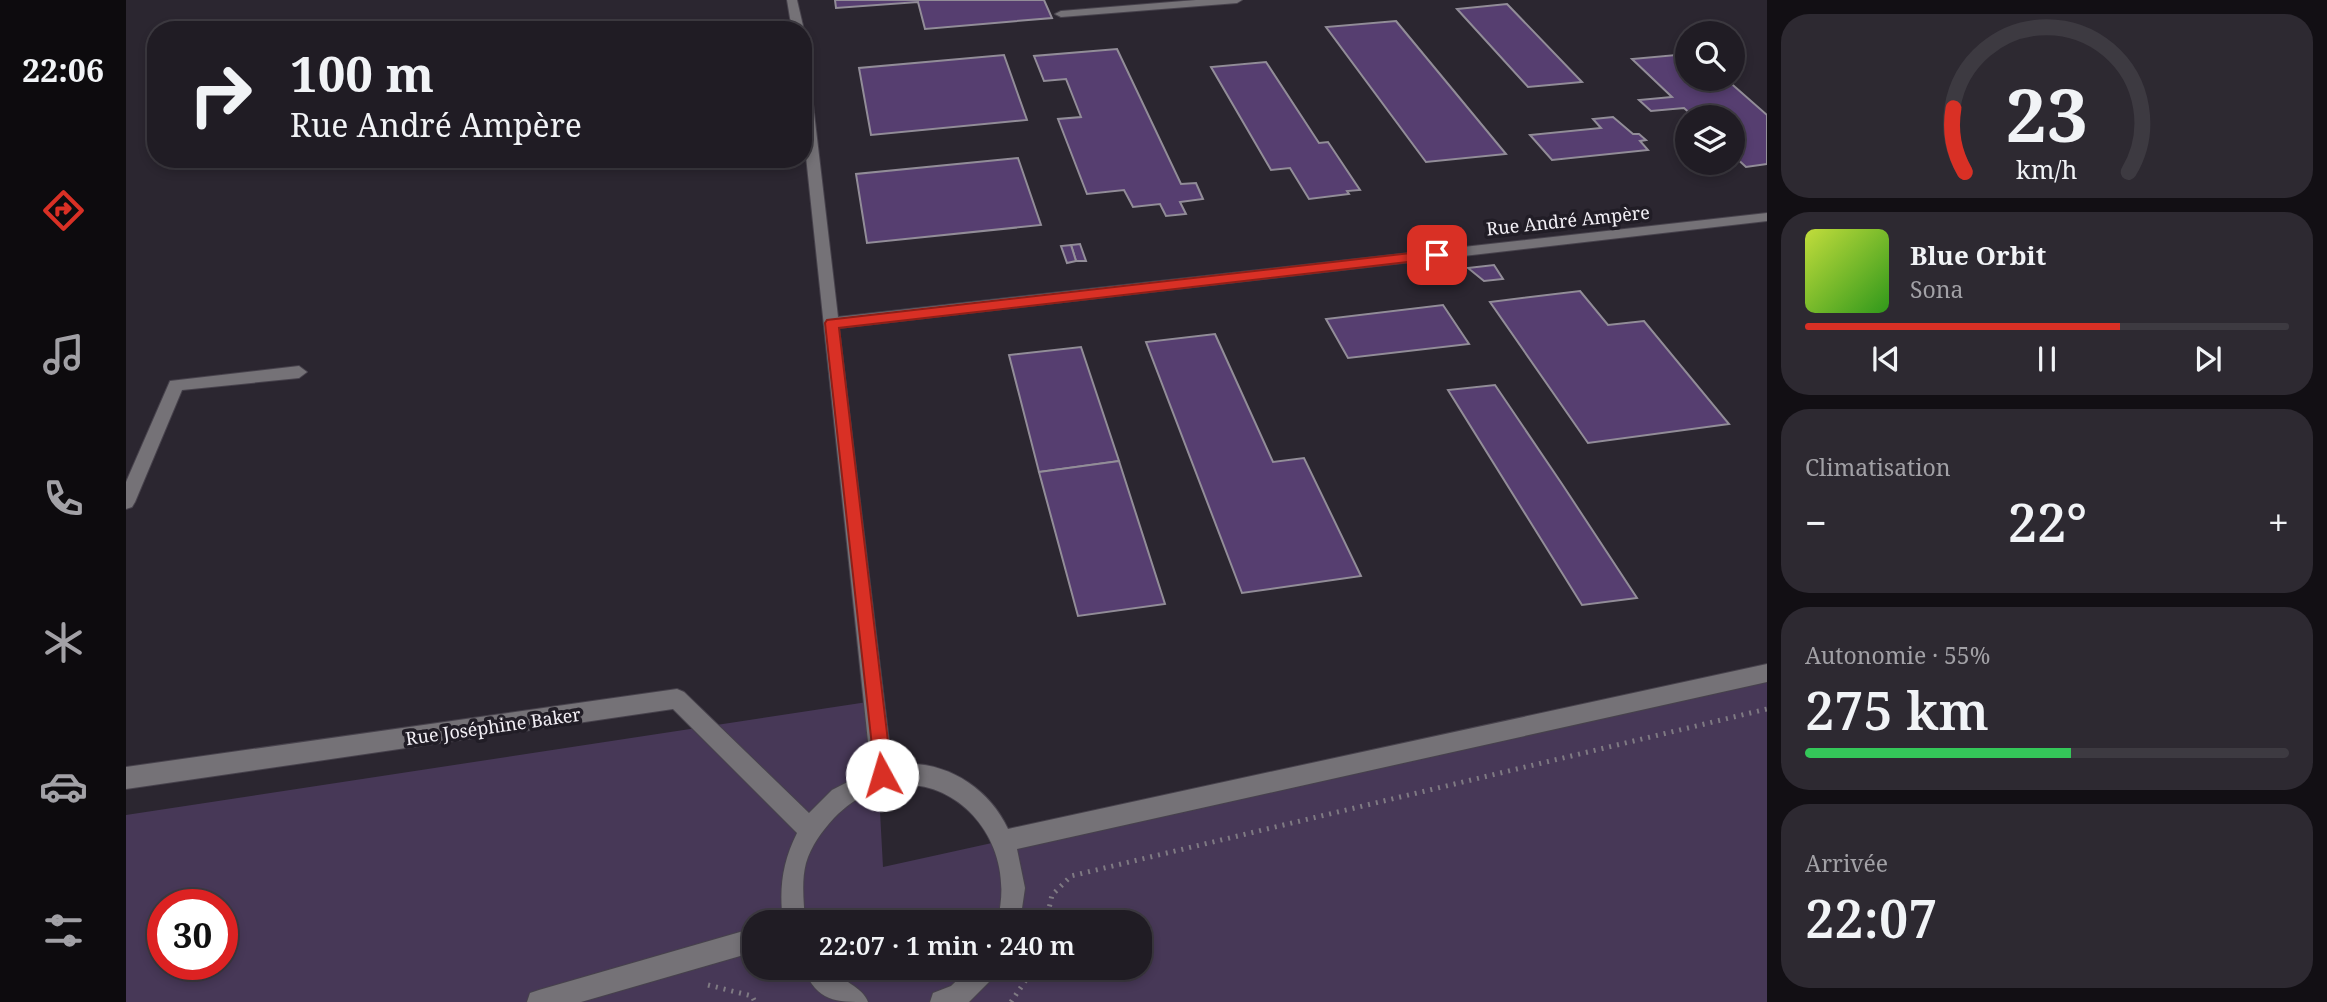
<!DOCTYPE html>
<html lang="fr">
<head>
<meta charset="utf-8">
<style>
  :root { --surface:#201c24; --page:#2d2931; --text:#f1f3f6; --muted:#a2a1a6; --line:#3d3a41; --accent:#d93025 }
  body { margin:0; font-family:"Noto Serif",serif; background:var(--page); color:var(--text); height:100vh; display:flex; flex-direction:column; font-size:26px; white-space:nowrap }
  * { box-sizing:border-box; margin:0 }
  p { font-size:23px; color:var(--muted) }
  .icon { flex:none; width:38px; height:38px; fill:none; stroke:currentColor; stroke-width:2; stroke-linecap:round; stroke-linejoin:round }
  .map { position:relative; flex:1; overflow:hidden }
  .sheet { display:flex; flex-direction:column; gap:14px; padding:14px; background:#120f14; width:560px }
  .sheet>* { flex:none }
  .hud { position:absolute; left:21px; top:21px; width:665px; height:147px; border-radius:28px; box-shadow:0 4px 10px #0003,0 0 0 2px var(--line); background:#201c24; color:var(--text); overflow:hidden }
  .tools { position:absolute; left:1549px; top:21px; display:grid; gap:14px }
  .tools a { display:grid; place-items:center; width:70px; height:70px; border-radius:50%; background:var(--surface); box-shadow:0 4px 10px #0003,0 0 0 2px var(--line); font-size:35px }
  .speed { position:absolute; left:21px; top:889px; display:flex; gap:14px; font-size:35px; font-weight:700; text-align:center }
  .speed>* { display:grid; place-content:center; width:91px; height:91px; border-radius:50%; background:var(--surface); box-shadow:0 4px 10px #0003,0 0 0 2px var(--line); line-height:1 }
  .speed .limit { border:10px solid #d22; background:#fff; color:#111 }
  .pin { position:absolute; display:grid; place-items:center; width:60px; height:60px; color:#fff; margin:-30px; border-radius:14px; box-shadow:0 4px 10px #0006 }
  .me { position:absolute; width:77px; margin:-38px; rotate:354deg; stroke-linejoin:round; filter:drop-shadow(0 0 5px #0008) }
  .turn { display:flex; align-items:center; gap:24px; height:147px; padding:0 28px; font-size:32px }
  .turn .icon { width:91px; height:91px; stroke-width:2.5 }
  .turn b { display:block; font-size:49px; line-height:60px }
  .big { font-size:52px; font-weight:600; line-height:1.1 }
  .sheet .tile { flex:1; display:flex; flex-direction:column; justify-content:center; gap:10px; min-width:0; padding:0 24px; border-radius:28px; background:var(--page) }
  .sheet .dial { align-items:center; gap:0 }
  .dial svg { height:182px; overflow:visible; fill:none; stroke:var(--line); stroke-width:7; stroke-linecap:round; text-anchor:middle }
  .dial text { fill:var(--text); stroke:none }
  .song { display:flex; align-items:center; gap:21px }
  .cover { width:84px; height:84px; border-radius:10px; background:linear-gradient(135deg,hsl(70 70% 55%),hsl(110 70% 35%)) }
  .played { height:7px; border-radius:4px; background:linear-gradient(90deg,var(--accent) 65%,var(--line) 65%) }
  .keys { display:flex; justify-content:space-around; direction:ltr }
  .heat { display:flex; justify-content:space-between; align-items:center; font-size:38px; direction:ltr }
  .charge { height:10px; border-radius:5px; background:linear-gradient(90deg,#34c759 55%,var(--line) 0) }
  .trip { position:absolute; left:616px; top:910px; width:410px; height:70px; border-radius:28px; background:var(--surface); box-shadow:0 4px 10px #0003,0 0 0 2px var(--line); font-weight:600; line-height:70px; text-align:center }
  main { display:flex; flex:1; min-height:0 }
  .tabs { display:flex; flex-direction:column; width:126px; justify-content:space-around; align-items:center; background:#0d0b0e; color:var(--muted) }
  .tabs .icon { width:49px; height:49px }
  .tabs .active { color:var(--accent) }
  .tabs b { font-size:32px; color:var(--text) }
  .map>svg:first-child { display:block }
  .green { fill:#473857; fill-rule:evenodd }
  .building { fill:#563e70; stroke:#928d98; stroke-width:2 }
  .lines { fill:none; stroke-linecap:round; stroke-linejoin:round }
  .minor-casing { stroke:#47424c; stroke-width:2 }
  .path { stroke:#7f7a83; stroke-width:5; stroke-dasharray:2 6; stroke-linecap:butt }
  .minor { fill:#757277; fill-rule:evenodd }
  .route { fill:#d93025; stroke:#8d1f18; stroke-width:2 }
  .labels { text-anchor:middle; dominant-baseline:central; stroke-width:7; stroke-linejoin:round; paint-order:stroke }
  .street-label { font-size:18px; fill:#f2eff5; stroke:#211d26 }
</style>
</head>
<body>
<main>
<nav class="tabs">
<b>22:06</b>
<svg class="icon active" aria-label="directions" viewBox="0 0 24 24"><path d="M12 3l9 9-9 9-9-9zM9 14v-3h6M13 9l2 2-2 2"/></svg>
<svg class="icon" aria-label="music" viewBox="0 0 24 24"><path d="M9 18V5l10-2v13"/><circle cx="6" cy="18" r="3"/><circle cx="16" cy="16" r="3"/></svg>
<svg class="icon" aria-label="phone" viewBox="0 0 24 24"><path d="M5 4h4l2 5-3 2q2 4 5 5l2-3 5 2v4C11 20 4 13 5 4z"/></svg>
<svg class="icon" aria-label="climate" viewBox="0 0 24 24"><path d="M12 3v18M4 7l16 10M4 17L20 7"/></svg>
<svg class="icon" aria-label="car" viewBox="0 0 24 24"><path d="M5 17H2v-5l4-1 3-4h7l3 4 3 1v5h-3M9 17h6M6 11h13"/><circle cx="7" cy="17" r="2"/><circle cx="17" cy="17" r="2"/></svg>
<svg class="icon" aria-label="filters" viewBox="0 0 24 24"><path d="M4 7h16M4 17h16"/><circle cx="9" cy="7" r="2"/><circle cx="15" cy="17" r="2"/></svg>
</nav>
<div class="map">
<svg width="1641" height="1002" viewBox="0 0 1641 1002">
  <rect width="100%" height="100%" fill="#2b2630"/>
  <path class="green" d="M1641,673V1002H0V815L748,701L757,867ZM37,905H96V964H37ZM628,922H1013V968H628Z"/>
  <g class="building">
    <path d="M709,0H918L926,18L799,29L792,2L710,8Z"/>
    <path d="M1381,4L1456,82L1402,87L1331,9Z"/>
    <path d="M1270,21L1380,154L1300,162L1200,27Z"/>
    <path d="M991,49L1055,184L1070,183L1077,199L1054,202L1060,214L1040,216L1034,204L1007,207L998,190L961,194L932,119L955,117L940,79L918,81L908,56Z"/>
    <path d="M1561,54V79H1600L1641,115V164L1620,167L1606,154V117H1568L1558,108L1525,111L1513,100L1546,97L1506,59Z"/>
    <path d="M878,55L901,120L745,135L733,68Z"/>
    <path d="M1140,62L1193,143L1202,142L1234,190L1221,191L1223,194L1183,199L1164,168L1145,170L1085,67Z"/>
    <path d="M1487,117L1507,134H1513L1520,140L1514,141L1522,150L1426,160L1404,135L1475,128L1467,119Z"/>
    <path d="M892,158L915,225L741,243L730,174Z"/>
    <path d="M954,244L960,261H950L945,245Z"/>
    <path d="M945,245L950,261L941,263L935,246Z"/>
    <path d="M1368,265L1377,279L1358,281L1342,268Z"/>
    <path d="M1454,291L1482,325L1518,321L1603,424L1462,443L1364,302Z"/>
    <path d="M1317,305L1343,344L1222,358L1200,319Z"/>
    <path d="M1089,334L1147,462L1178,458L1235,576L1116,593L1020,342Z"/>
    <path d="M955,347L993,461L913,472L883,355Z"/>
    <path d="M1369,385L1436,484L1511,598L1456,605L1322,390Z"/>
    <path d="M993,461L1039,604L952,616L913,472Z"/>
  </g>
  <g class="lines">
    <defs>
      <g id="minor">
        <path d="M661,0H671L678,30L677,31L666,30Z"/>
        <path d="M1070,0H1116L1111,3L935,17L929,14L935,11Z"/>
        <path d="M677,67L683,70L712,317L1641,213V221L713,328L766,766C814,756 862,786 882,829L1641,664V682L891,849L899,888L894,922H871C899,819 788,736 708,818C696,831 685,846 680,863C675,882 678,903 679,922H657C653,889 656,863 671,833L547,709L0,789V767L551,689L558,692L683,813L706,790L745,770L677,128Z"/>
        <path d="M173,366L181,372L173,378L56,390L9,502L6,507L0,509V482L44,381Z"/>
        <path d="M628,928V952L455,1002H401L404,993L413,990Z"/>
        <path d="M677,968H704C715,981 736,986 742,1002C709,1002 692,1002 677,968Z"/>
        <path d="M844,968H873L869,976L843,1002H804L807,993L825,986Z"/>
      </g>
    </defs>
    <use href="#minor" class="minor-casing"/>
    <g class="path">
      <path d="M920,922L926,895L945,876L1641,709"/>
      <path d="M582,985L626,996L629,1002"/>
      <path d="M885,1002L908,968"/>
    </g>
    <use href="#minor" class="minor"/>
  </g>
  <path class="route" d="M1311,250L1316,252V258L713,328L766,775L763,782L756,785L750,782L699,323L701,320Z"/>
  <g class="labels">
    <g class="street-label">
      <text transform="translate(1442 220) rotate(-6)">Rue André Ampère</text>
      <text transform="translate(367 726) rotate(-8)">Rue Joséphine Baker</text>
    </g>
  </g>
</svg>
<div class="tools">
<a><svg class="icon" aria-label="search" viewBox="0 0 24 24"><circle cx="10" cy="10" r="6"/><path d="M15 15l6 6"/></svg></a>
<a><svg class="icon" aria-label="layers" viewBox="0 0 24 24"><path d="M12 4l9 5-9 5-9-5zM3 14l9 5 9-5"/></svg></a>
</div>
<div class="speed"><div class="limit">30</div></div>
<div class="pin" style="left:1311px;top:255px;background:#d93025"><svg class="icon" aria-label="arrive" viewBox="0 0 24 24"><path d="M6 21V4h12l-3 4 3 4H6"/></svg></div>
<svg class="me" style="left:756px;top:775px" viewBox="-20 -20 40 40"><circle r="19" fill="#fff"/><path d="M0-13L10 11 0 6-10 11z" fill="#d93025"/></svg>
<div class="trip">22:07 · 1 min · 240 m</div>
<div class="hud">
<div class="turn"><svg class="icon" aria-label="right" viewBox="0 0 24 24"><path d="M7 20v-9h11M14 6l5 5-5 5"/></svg><div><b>100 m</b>Rue André Ampère</div></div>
</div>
</div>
<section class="sheet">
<div class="tile dial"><svg viewBox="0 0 100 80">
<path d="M14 69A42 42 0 1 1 86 69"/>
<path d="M14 69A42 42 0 0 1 9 41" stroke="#d93025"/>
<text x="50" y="56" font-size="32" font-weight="700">23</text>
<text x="50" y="72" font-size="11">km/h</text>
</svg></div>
<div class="tile">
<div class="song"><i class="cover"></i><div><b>Blue Orbit</b><p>Sona</p></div></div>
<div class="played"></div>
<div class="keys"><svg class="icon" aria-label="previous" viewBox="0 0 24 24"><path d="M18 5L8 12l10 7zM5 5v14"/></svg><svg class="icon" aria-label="pause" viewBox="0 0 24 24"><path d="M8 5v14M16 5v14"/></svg><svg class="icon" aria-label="next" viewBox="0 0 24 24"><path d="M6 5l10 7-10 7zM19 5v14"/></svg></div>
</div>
<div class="tile"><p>Climatisation</p>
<div class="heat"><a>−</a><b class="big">22°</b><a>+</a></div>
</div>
<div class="tile"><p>Autonomie · 55%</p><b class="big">275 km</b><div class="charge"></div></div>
<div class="tile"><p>Arrivée</p><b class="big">22:07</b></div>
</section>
</main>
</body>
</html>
